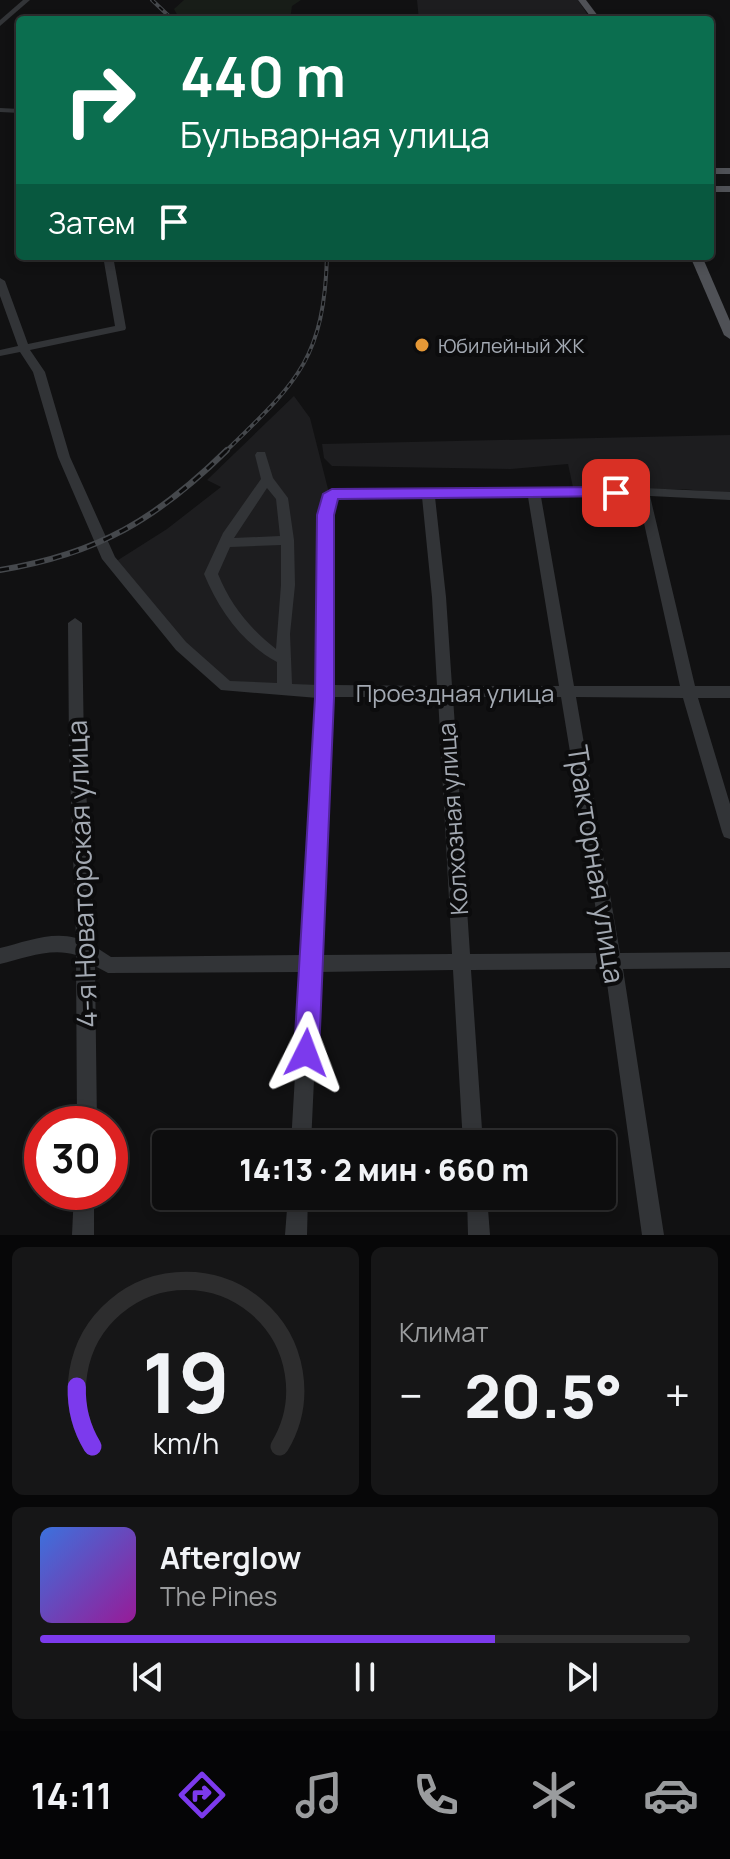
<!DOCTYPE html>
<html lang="ru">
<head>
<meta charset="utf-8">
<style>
  :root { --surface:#0d0d0e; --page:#161617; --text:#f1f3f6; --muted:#9a9c9e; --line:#2d2d2e; --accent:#7c3aed }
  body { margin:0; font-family:Manrope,sans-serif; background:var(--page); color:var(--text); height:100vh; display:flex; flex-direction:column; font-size:30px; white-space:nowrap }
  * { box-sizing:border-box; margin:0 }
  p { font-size:26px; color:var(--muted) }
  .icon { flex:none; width:44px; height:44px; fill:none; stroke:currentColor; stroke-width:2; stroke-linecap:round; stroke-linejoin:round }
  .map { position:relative; height:1235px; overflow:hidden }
  .details { display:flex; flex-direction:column; gap:12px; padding:12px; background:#070708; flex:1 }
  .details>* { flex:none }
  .guide { position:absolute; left:16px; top:16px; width:698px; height:244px; border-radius:8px; box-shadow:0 4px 12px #0003,0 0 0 2px var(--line); background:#0b6e4f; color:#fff; overflow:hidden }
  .speed { position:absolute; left:24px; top:1106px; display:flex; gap:16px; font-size:40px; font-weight:700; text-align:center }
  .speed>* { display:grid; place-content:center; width:104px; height:104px; border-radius:50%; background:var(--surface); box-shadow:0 4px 12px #0003,0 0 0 2px var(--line); line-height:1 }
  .speed .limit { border:12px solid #d22; background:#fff; color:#111 }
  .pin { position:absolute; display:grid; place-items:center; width:68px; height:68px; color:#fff; margin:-34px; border-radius:16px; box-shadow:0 4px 12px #0006 }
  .me { position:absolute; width:88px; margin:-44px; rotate:3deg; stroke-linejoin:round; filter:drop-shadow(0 0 6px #0008) }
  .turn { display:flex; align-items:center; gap:28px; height:168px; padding:0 32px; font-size:36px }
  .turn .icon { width:104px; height:104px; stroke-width:2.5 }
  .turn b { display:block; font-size:56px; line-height:68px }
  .then { display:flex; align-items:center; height:76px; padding:0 32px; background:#0003; gap:16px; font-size:30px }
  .big { font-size:60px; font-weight:800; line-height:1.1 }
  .details .widget { flex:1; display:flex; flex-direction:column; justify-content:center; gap:12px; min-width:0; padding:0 28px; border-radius:12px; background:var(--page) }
  .details .dial { align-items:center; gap:0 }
  .dial svg { height:208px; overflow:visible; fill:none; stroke:var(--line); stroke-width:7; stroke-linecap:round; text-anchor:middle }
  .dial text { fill:var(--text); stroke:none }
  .song { display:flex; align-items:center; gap:24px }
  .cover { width:96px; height:96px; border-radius:12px; background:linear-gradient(135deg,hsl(220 70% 55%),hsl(300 70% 35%)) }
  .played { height:8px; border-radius:4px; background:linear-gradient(90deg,var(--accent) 70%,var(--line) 70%) }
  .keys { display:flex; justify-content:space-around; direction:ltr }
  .heat { display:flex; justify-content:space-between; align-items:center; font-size:44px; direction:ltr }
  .details .tiles { flex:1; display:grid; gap:12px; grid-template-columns:1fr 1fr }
  .widget:last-child { grid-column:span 2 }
  .trip { position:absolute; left:152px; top:1130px; width:464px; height:80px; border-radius:8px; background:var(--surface); box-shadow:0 4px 12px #0003,0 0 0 2px var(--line); font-weight:800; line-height:80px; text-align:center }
  .dock { display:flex; height:128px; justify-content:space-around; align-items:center; background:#050506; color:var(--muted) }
  .dock .icon { width:56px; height:56px }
  .dock .selected { color:var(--accent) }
  .dock b { font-size:36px; color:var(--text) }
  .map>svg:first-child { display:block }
  .built { fill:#1d1d1f }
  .green { fill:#181d18 }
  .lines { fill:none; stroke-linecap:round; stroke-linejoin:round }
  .minor { fill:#323437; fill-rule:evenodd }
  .major { fill:#4f5156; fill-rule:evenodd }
  .rail-far1-casing { stroke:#45484c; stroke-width:4 }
  .rail-casing { stroke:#45484c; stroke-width:6 }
  .rail-far1 { stroke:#0c0c0d; stroke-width:2; stroke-dasharray:5; stroke-linecap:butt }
  .rail { stroke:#0c0c0d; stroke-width:3; stroke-dasharray:9; stroke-linecap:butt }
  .route { fill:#7c3aed; stroke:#51269a; stroke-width:2 }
  .poi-dot { fill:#e59836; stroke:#0c0c0d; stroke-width:3 }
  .labels { text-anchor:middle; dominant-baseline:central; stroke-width:8; stroke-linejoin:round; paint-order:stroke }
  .far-poi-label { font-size:20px; fill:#a3a9b2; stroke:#0c0c0d; text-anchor:start }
  .street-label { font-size:24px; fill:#a3a9b2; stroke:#0c0c0d }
  .near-street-label { font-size:28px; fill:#a3a9b2; stroke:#0c0c0d }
</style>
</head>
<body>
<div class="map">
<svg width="730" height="1235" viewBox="0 0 730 1235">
  <rect width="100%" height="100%" fill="#111112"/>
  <g class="built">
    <path d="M417,0H578L591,20H419Z"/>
    <path d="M294,396L310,418L329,493L318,688L227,684L168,627L115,562L167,529L221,487L207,480Z"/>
    <path d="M730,435V493L681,489L574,492L568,464L511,469L332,466L324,458L322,444Z"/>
  </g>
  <path class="green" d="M184,0H301L292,6L290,20H180L174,9Z"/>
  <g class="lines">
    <g class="minor">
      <path d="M23,0H30L0,26V20Z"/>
      <path d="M0,108L20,109V113L0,112Z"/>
      <path d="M103,256H113L126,328L125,330L30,350L45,372L70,457L115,557L186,642L230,681L277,683V662C242,643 219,610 204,574L223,533L261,479L255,455L257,452H265L273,478L288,498L294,540L295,585L290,634L292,684L318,685L319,515L328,491L643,488L730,492V500L650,496L695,686H730V698H698L730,804V839L724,837L722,832L683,698L576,697L620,953L730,952V968L623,969L664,1235H642L605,969L471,970L483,1144H463L453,970L319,972L311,1144H291L301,972L108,973L95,966L97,1124H77L76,955C51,947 25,958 0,964V948C25,942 51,931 76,938L69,748L68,623L75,618L82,623L84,748L94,946L111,957L302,955L318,698L221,690L176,650L102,559L58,457L33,372L20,352L0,356V350L18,346L0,296V278L5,281L28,344L115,326ZM267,488L276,499L280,536L234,538ZM638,496L680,686H574L541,497ZM422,497L432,597L437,686L332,685L331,515L337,498ZM435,497H528L559,686H452L446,597ZM281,545V585L276,649C250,629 230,604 218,574L230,547ZM332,697H438L452,954L320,955ZM453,697H561L603,953L470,954Z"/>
      <path d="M74,1192H94V1235H72Z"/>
      <path d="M288,1196H308L307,1235H285Z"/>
      <path d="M467,1196H487L490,1235H468Z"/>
    </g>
    <g class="major">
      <path d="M578,0H586L601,20H593Z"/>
      <rect x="710" y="168" width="20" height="6"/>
      <rect x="710" y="186" width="20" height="6"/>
      <path d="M690,256H702L730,321V339L724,335Z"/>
    </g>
    <defs>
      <g id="rail-far1">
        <path d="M152,0L173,20"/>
        <path d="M225,452C296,383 324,360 327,256"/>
      </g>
      <path id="rail" d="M0,570C98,554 157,519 227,450"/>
    </defs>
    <use href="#rail-far1" class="rail-far1-casing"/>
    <use href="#rail" class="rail-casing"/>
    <use href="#rail-far1" class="rail-far1"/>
    <use href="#rail" class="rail"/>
  </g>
  <path class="route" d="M616,487L624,493L621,496L338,499L334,515V698L319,1053L315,1062L306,1065L298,1062L294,1053L315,698L317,515L323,494L332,489Z"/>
  <circle class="poi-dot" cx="422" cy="345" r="8"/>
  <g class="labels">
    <g class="far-poi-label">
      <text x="438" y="345">Юбилейный ЖК</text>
    </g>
    <g class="street-label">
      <text x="455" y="692">Проездная улица</text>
      <text transform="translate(452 819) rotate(-94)">Колхозная улица</text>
    </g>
    <g class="near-street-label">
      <text transform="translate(597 864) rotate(81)">Тракторная улица</text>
      <text transform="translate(81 874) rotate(-92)">4-я Новаторская улица</text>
    </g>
  </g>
</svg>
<div class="speed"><div class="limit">30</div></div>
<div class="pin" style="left:616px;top:493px;background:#d93025"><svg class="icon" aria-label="arrive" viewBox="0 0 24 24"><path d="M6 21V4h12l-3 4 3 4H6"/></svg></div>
<svg class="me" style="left:306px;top:1053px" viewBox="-20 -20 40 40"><path d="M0-17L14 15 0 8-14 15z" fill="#7c3aed" stroke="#fff" stroke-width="4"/></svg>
<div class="trip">14:13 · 2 мин · 660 m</div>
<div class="guide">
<div class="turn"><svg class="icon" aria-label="right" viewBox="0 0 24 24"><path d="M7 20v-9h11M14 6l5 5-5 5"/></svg><div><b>440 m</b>Бульварная улица</div></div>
<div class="then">Затем<svg class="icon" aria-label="arrive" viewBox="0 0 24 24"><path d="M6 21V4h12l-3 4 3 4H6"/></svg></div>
</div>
</div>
<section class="details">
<div class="tiles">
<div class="widget dial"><svg viewBox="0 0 100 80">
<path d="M14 69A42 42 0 1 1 86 69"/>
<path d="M14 69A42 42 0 0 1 8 46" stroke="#7c3aed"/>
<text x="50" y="56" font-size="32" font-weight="700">19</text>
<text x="50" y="72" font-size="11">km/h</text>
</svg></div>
<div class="widget"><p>Климат</p>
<div class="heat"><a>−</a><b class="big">20.5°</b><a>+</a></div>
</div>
<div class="widget">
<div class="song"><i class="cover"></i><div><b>Afterglow</b><p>The Pines</p></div></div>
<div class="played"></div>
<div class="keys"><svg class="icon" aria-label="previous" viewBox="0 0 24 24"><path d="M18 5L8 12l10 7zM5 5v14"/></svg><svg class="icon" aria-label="pause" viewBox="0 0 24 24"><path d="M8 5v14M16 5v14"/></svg><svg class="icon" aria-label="next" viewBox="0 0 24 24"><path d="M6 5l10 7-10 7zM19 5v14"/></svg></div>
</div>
</div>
</section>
<nav class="dock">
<b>14:11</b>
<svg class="icon selected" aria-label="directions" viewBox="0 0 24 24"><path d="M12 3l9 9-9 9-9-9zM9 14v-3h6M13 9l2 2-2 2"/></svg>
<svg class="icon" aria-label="music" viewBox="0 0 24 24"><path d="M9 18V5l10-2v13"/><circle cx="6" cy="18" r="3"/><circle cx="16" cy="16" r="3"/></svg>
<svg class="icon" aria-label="phone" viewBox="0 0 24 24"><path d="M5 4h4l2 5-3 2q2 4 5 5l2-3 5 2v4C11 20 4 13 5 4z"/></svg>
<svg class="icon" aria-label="climate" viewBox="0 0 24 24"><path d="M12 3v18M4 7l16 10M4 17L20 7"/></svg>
<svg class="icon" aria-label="car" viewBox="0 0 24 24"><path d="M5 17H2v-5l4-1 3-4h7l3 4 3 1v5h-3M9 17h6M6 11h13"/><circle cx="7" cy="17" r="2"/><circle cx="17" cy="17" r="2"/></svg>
</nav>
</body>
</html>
